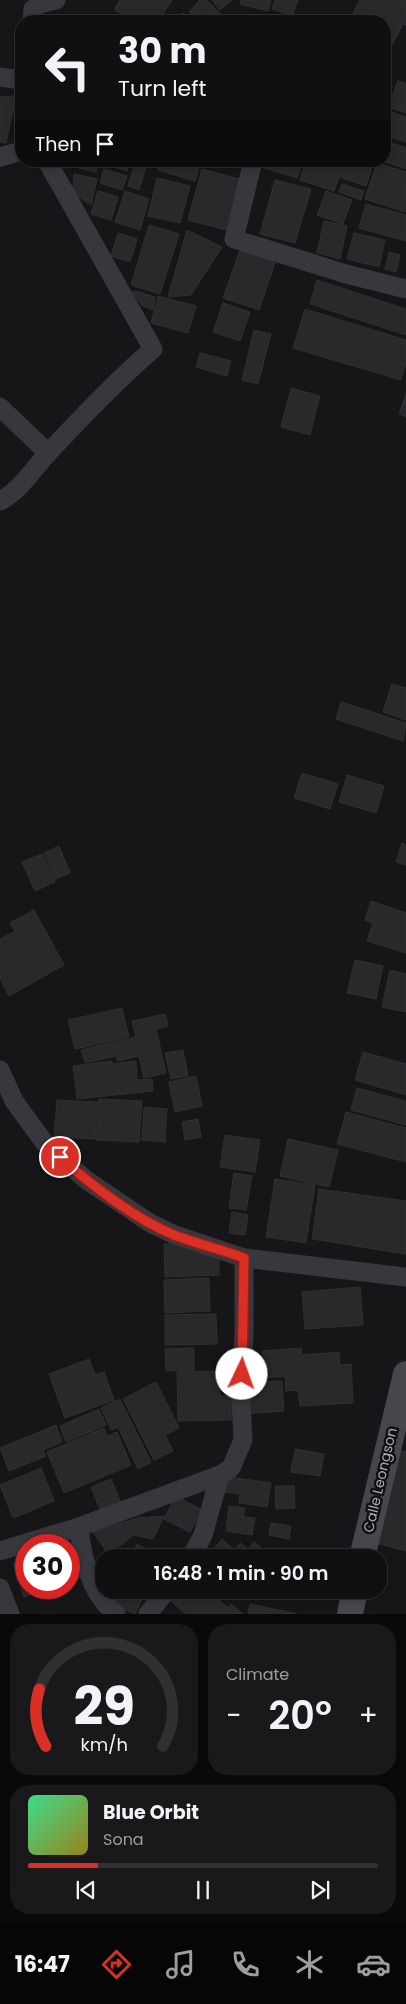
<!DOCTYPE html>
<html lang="en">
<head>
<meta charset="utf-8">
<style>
  :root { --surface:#101012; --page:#19191b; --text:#f1f3f6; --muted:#9c9d9f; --line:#303032; --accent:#d93025 }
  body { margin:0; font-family:Poppins,sans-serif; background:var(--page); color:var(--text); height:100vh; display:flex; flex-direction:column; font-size:19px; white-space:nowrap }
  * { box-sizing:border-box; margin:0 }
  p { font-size:16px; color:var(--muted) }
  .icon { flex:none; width:28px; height:28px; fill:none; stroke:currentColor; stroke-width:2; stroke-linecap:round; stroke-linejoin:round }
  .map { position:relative; height:1614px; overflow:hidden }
  .side { display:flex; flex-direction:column; gap:10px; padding:10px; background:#09090a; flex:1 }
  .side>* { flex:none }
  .hud { position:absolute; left:15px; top:15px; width:376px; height:152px; border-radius:20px; box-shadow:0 2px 8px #0003,0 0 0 1px var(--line); background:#101012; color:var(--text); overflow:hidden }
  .speed { position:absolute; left:15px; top:1534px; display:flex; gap:10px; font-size:25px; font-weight:700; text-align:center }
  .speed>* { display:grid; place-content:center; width:65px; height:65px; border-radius:50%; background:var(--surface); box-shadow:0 2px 8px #0003,0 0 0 1px var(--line); line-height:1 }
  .speed .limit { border:8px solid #d22; background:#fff; color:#111 }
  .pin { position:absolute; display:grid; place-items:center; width:42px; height:42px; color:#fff; margin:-21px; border:2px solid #fff; border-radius:50%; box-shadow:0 1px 5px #0007 }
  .me { position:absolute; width:55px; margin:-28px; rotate:3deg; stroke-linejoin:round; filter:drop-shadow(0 0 4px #0008) }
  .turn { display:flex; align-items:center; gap:18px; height:105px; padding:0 20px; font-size:22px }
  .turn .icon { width:65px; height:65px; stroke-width:2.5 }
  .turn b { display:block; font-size:35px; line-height:42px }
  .then { display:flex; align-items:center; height:48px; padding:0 20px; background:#0003; gap:10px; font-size:19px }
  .big { font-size:38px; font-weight:600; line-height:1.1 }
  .side .widget { flex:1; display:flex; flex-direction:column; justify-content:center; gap:8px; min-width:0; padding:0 18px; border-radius:20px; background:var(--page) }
  .side .dial { align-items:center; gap:0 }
  .dial svg { height:130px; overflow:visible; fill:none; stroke:var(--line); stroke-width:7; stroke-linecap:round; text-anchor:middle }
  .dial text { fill:var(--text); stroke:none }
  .song { display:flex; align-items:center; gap:15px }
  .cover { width:60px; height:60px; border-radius:8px; background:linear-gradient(135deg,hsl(150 70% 55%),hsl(50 70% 35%)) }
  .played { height:5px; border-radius:2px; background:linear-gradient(90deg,var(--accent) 20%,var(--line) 20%) }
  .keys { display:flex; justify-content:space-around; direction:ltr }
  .heat { display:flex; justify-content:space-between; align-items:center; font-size:28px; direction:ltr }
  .side .tiles { flex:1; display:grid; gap:10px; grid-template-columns:1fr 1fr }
  .widget:last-child { grid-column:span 2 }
  .trip { position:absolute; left:95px; top:1549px; width:292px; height:50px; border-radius:20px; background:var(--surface); box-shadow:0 2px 8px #0003,0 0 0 1px var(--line); font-weight:600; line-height:50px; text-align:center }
  .menu { display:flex; height:80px; justify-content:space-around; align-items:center; background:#060607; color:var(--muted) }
  .menu .icon { width:35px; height:35px }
  .menu .on { color:var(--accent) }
  .menu b { font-size:22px; color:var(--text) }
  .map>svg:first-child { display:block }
  .building { fill:#29292c; stroke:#303034 }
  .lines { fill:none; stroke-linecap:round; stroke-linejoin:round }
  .minor { stroke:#37383d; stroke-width:19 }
  .secondary { stroke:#45474d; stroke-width:26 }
  .route-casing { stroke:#8d1f18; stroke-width:12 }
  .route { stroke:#d93025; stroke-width:9 }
  .labels { text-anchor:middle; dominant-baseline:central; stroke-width:5; stroke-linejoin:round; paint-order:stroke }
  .street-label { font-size:14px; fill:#a8adb8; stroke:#111113 }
</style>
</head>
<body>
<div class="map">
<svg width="406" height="1614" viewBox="0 0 406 1614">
  <rect width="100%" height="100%" fill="#161618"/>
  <g class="building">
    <path d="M120,0H172L159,21H133L114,10Z"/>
    <path d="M200,0H206L229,21H199L189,12Z"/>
    <path d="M212,0H232L220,10Z"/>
    <path d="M241,0H271L268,11L240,4Z"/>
    <path d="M275,0H298L292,16L272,9Z"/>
    <path d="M360,0H406V25L403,24L390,49L385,46V21H349Z"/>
    <path d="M183,13L191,21H175Z"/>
    <path d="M398,81L406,84V113L388,107Z"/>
    <path d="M16,96L6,143L0,142V97Z"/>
    <path d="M392,112L406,117V142L385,135Z"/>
    <path d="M385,141L406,148V169L383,161H385Z"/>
    <path d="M66,161H99L96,172L65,164Z"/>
    <path d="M106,161H130L127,171L105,164Z"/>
    <path d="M161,161H201L195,181L158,170Z"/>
    <path d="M269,161H303L297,178L264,168Z"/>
    <path d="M306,161H374L366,186L339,177L334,191L300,180Z"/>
    <path d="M135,163L146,167L139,190L128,186Z"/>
    <path d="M377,163L406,172L405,212L365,199Z"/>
    <path d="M104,169L127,176L122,190L100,183Z"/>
    <path d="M202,169L243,180L230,231L188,220Z"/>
    <path d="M74,174L97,179L91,205L73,193Z"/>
    <path d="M157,178L190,186L180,223L148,216Z"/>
    <path d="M275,180L311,189L295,243L260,234Z"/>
    <path d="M342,184L364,191L361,200L339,192Z"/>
    <path d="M98,191L118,197L111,220L91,214Z"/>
    <path d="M125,191L149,199L140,230L115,222Z"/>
    <path d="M326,191L352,200L343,224L317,215Z"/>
    <path d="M366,204L406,215V241L359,228Z"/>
    <path d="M324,221L347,226L340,259L317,253Z"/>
    <path d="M149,225L179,234L160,294L131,285Z"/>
    <path d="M187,230L222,247L191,295L168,297Z"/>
    <path d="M118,233L137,239L130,262L111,256Z"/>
    <path d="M354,233L385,240L379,267L347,259Z"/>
    <path d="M241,247L276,260L259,310L223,298Z"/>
    <path d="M389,252L400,255L396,272L385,269Z"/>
    <path d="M317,280L406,309V335L310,304Z"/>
    <path d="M135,291L155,297L153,310L141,305L132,292Z"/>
    <path d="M158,296L196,306L188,333L151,323Z"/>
    <path d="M223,303L250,312L240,341L213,332Z"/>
    <path d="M305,309L406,340V362L401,380L293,348Z"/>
    <path d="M254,330L271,334L258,384L242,380Z"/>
    <path d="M200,353L231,361L227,376L196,367Z"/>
    <path d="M291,388L320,396L310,435L281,427Z"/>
    <path d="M406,394V417L399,414Z"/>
    <path d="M392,684L406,688V720L383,712Z"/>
    <path d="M341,702L406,723L403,741L336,719Z"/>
    <path d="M302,773L338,784L330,809L294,798Z"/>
    <path d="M347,775L384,786L376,813L339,802Z"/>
    <path d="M402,843L406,845V865L396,862Z"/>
    <path d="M59,846L70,873L55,879L44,853Z"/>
    <path d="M42,854L55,882L35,891L22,862Z"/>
    <path d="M371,901L406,913V953L367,941L373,923L365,920Z"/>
    <path d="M34,910L64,965L9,996L0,978V939L15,931L10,923Z"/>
    <path d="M355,960L383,966L376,999L347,993Z"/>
    <path d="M390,970L406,974V1012L382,1007Z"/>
    <path d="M122,1008L129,1037L75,1049L68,1020Z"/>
    <path d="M165,1014L168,1026L156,1029L166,1073L144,1078L139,1056L118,1061L116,1056L85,1063L81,1050L136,1037L132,1021Z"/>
    <path d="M183,1050L188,1076L171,1079L165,1053Z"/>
    <path d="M363,1052L406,1064V1095L355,1080Z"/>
    <path d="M112,1061V1064L136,1061L137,1080L152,1079L153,1091L77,1099L73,1066Z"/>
    <path d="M196,1076L202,1106L175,1112L169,1082Z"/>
    <path d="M357,1088L406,1101V1125L351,1110Z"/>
    <path d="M99,1099L142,1101L139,1142L96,1140Z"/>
    <path d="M57,1100L97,1102L95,1139L54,1137Z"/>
    <path d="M144,1107L167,1109L165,1142L142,1140Z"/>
    <path d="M346,1112L406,1128V1162L337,1144Z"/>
    <path d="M198,1119L201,1137L185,1140L182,1122Z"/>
    <path d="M225,1135L260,1140L255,1172L220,1167Z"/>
    <path d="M288,1139L338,1150L329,1187L280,1176Z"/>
    <path d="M234,1173L252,1176L246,1210L229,1208Z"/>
    <path d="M275,1179L315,1185L306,1243L266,1237Z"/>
    <path d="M319,1189L406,1201V1254L312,1239Z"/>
    <path d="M232,1212L248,1215L245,1235L229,1233Z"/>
    <path d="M194,1243L219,1249V1275L165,1277L164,1244Z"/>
    <path d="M209,1278L210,1311L165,1313L164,1280Z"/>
    <path d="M360,1287L363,1325L305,1329L302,1292Z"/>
    <path d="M216,1314L217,1344L165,1345V1315Z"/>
    <path d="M194,1348V1370L166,1371L165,1349Z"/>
    <path d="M301,1348L302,1355L339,1352L340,1365L351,1364L353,1403L300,1406L298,1390L286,1391L285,1376L263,1378L262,1351Z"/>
    <path d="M89,1359L95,1375L104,1372L114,1400L65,1418L49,1374Z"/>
    <path d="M220,1371V1396H231V1420L178,1421L177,1372Z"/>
    <path d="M282,1381L284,1411L245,1414L244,1383Z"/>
    <path d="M156,1382L179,1428L165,1435L173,1451L154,1460L123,1399Z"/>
    <path d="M120,1399L151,1462L138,1469L118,1427L111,1430L101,1408Z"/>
    <path d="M99,1409L106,1425L66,1442L60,1426Z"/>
    <path d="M56,1425L62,1442L43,1450L46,1456L9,1471L0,1448Z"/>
    <path d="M104,1428L107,1436L117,1432L131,1465L64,1493L47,1452Z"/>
    <path d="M295,1449L324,1454L320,1476L291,1472Z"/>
    <path d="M392,1449L406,1452V1551L368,1541Z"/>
    <path d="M41,1468L54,1501L13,1518L0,1485Z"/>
    <path d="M223,1476L271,1483L267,1507L239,1503L240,1494L220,1491Z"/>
    <path d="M111,1479L120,1501L100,1509L91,1487Z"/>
    <path d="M275,1486H294L295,1508L276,1509Z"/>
    <path d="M176,1496L202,1510L190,1532L164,1519Z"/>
    <path d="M229,1506L245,1508L243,1517L255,1518L252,1535L226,1531Z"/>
    <path d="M164,1516L153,1539L134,1535L108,1554L93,1532L137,1518Z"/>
    <path d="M271,1523L291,1526L289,1539L269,1535Z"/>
    <path d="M222,1539L234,1550L240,1543L248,1549L254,1542L273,1558H214L210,1554Z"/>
    <path d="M69,1544L80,1578L69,1582V1545H65Z"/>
    <path d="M137,1544L163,1558H130Z"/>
    <path d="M26,1558V1588H51L24,1597L13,1563Z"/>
    <path d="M115,1590H130L143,1597L135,1614L108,1603Z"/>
    <path d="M172,1590H208L228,1608L231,1604L243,1614H186L166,1597Z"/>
    <path d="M250,1604L297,1614H248Z"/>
  </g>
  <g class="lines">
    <g class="minor">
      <path d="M32,21L33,9L40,4L56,0"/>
      <path d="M0,77L21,80"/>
      <path d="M0,157L21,151"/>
      <path d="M253,161L234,239L346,274L406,289"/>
      <path d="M0,407L48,453"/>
      <path d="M0,501C20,491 33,469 49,452C82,417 116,381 153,349L47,161"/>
      <path d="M0,1070L14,1101L44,1142L85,1179L150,1223L175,1235L244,1258L406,1277"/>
      <path d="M79,1527C82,1558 91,1594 116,1614"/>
      <path d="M0,1551L79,1527L220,1475L231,1468L243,1440L241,1400L244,1333V1258"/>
      <path d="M191,1558L203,1535L220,1475"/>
      <path d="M0,1588L10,1614"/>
      <path d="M148,1614L167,1590"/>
    </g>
    <g class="secondary">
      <path d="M362,1558L406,1374"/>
      <path d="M350,1614L355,1590"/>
    </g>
  </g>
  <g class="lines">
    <defs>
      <path id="route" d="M60,1157C91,1185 135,1219 174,1235C197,1244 221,1249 244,1258L242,1374"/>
    </defs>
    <use href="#route" class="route-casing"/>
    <use href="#route" class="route"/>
  </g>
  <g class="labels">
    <g class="street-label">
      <text transform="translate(380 1480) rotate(-77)">Calle Leongson</text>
    </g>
  </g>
</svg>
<div class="speed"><div class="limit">30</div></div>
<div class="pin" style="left:60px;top:1157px;background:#d93025"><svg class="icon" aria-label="arrive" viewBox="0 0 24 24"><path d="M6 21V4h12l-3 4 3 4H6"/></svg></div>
<svg class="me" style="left:242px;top:1374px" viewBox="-20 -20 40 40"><circle r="19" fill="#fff"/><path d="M0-13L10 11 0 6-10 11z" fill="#d93025"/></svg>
<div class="trip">16:48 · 1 min · 90 m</div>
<div class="hud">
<div class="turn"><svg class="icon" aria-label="left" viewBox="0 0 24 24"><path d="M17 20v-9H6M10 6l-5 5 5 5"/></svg><div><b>30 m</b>Turn left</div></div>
<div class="then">Then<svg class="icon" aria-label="arrive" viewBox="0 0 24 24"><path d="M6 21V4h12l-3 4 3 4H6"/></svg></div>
</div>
</div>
<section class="side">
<div class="tiles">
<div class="widget dial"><svg viewBox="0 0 100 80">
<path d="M14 69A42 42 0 1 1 86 69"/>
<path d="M14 69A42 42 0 0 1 10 34" stroke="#d93025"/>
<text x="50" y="56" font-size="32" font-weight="700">29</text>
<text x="50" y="72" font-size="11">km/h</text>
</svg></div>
<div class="widget"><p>Climate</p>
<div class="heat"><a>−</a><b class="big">20°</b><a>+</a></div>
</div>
<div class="widget">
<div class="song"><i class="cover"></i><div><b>Blue Orbit</b><p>Sona</p></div></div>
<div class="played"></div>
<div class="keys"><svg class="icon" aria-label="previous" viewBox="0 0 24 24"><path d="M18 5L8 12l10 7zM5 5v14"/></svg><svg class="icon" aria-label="pause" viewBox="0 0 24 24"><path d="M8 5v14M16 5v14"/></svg><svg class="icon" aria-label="next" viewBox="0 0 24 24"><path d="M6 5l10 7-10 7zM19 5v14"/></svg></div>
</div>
</div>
</section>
<nav class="menu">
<b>16:47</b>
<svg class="icon on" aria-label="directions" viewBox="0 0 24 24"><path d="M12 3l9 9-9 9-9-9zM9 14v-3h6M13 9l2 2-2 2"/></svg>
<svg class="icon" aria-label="music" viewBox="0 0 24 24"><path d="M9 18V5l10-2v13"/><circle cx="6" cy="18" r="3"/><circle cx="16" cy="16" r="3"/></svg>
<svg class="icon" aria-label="phone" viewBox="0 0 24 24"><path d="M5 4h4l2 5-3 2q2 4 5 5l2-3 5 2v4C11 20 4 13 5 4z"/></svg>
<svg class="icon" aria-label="climate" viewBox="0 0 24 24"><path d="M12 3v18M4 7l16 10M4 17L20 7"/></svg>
<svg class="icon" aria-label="car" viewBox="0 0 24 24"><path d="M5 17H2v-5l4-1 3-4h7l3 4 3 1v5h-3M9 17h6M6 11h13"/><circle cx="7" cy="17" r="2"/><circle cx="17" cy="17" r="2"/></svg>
</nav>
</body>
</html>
